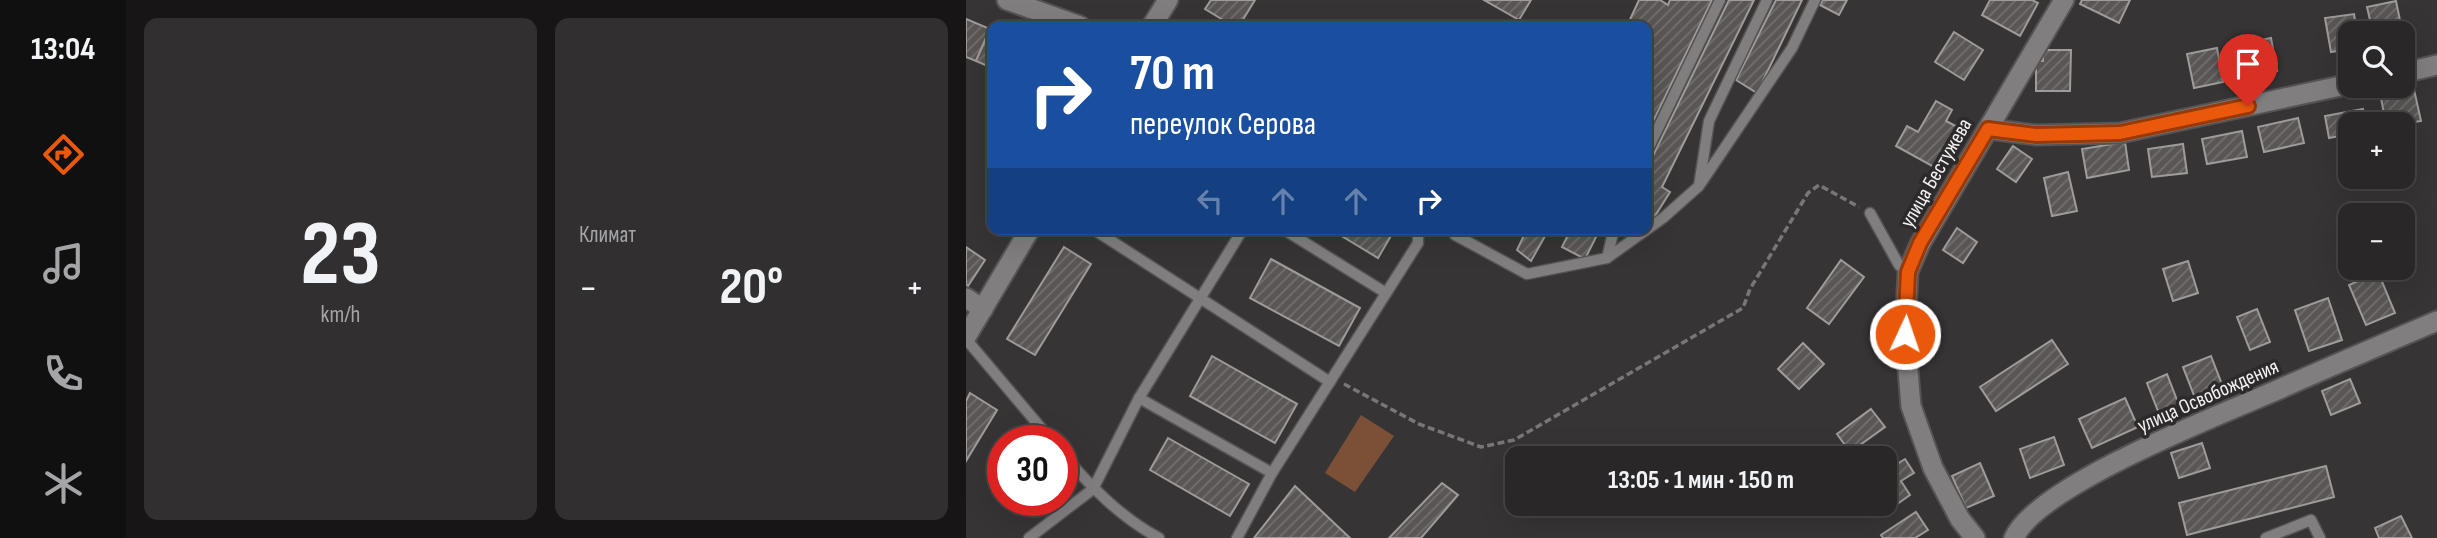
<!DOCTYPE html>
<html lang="ru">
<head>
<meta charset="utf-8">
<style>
  :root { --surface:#292728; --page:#312f30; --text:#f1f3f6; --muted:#a5a5a8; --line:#454445; --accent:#ea580c }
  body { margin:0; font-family:"Sofia Sans Condensed",sans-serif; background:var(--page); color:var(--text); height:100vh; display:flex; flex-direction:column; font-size:26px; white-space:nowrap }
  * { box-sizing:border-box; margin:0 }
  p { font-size:23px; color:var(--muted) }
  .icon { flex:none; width:38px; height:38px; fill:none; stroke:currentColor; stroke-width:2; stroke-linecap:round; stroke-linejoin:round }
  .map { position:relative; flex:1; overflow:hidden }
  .details { display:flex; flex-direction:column; gap:18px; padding:18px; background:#171516; width:840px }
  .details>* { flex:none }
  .hud { position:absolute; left:21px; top:21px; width:665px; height:214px; border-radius:14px; box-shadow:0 7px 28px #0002,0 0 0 2px var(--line); background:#1a4fa0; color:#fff; overflow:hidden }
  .fabs { position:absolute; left:1372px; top:21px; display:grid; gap:14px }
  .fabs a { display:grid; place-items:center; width:77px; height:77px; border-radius:14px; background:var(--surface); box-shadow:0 7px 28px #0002,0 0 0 2px var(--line); font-size:35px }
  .speed { position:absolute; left:21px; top:425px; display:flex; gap:14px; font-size:35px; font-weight:700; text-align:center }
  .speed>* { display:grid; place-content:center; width:91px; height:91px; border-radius:50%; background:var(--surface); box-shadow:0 7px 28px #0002,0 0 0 2px var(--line); line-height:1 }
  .speed .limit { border:10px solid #d22; background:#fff; color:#111 }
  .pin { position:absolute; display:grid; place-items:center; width:60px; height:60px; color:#fff; margin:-72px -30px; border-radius:50% 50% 50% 0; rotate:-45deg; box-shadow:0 0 7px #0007 }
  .pin .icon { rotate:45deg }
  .me { position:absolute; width:77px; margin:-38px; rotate:3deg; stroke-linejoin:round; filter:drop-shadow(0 0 5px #0008) }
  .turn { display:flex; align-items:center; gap:24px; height:147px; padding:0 28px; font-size:32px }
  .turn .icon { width:91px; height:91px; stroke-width:2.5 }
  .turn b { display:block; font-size:49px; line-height:60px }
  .lanes { display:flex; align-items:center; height:66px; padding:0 28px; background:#0003; justify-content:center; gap:35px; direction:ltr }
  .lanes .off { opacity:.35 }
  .big { font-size:52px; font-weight:700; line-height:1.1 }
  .details .widget { flex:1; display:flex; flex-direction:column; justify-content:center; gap:10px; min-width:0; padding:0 24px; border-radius:14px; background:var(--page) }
  .details .dial { align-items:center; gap:0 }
  .dial b { font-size:91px; line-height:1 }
  .heat { display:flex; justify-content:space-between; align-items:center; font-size:38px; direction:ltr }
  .details .tiles { flex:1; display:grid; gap:18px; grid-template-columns:repeat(2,1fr) }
  .trip { position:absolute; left:539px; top:446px; width:392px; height:70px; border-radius:14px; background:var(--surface); box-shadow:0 7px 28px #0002,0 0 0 2px var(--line); font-weight:700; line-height:70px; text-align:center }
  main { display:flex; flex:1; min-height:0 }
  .tabs { display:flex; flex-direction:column; width:126px; justify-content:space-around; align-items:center; background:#101010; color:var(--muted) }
  .tabs .icon { width:49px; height:49px }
  .tabs .active { color:var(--accent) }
  .tabs b { font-size:32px; color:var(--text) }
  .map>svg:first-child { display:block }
  .green { fill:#7b5037 }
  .building { fill:url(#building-hatch); stroke:#9e9b9a; stroke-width:2 }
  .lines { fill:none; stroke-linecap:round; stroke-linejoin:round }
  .lane-casing { stroke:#565354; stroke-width:13 }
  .street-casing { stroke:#565354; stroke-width:23 }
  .path { stroke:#797677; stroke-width:3.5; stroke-dasharray:7 3.5; stroke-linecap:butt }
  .lane { stroke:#817e7f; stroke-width:10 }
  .street { stroke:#817e7f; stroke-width:19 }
  .route-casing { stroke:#983908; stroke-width:18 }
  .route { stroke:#ea580c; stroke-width:12 }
  .labels { text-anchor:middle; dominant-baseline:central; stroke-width:7; stroke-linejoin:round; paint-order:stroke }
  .street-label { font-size:21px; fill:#f3f1f1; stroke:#2d2a2b }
</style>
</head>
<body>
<main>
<nav class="tabs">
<b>13:04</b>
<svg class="icon active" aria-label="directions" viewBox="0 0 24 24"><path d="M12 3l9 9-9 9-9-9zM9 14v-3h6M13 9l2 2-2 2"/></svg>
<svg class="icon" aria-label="music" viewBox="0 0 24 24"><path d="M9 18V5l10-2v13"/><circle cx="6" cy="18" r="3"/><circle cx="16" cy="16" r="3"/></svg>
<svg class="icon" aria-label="phone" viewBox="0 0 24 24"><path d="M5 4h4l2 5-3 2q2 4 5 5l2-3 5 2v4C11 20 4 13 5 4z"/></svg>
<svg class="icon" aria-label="climate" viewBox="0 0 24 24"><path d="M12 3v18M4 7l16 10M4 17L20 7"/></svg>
</nav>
<section class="details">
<div class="tiles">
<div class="widget dial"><b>23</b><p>km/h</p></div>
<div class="widget"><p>Климат</p>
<div class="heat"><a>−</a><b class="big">20°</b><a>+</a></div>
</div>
</div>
</section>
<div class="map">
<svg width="1471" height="538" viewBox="0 0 1471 538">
  <defs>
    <pattern id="building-hatch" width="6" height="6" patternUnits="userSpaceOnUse" patternTransform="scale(1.75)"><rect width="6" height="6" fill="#5a5656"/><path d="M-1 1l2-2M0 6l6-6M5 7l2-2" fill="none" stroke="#726f6f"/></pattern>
  </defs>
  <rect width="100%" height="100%" fill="#373435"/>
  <path class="green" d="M395,415L428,436L389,492L359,473Z"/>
  <g class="building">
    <path d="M245,0H289L273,26H267L239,9Z"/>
    <path d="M518,0H565L553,20Z"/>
    <path d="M673,0H694L702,5L704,0H746L681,134V26H661Z"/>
    <path d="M763,0H788L696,187L704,192L684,224L681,222V168Z"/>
    <path d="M810,0H836L791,93L770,80Z"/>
    <path d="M857,0H881L873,15L854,5Z"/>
    <path d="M1024,0H1066L1072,3L1054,36L1016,15Z"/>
    <path d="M1116,0H1164L1153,23L1114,4Z"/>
    <path d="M1430,1L1438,40L1437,33H1407L1401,7Z"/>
    <path d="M1388,14L1391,33H1384V49L1365,52L1359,18Z"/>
    <path d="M0,19L24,29L10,61L0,57Z"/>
    <path d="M24,29L26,30V68L10,61Z"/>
    <path d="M988,32L1017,50L998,80L969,62Z"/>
    <path d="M1305,38L1311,71L1286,76L1280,43Z"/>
    <path d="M1251,48L1257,82L1228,88L1221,54Z"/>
    <path d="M1077,50H1105L1104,91H1070V61H1077Z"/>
    <path d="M1447,85L1455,121L1437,124H1420L1414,93Z"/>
    <path d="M970,101L986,110L980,121L999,131L977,172L930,146L941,126L952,132Z"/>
    <path d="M1397,109L1400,124H1384V134L1363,138L1359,116Z"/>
    <path d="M1332,118L1338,143L1298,152L1292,127Z"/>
    <path d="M1276,131L1281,157L1241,164L1236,139Z"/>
    <path d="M1159,142L1163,170L1121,178L1116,149Z"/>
    <path d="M1217,144L1221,173L1186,177L1182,149Z"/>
    <path d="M1047,146L1066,159L1050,182L1031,169Z"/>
    <path d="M1102,172L1111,211L1086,216L1078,178Z"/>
    <path d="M991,228L1011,242L997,263L977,250Z"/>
    <path d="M364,229H429L412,258Z"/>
    <path d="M561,229H583L565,261L551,250Z"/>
    <path d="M605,229H634L619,259L596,247Z"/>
    <path d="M0,247L19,260L2,286L0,284Z"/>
    <path d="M98,247L125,264L69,355L41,339Z"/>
    <path d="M305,259L394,308L373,346L284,298Z"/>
    <path d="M875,260L898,277L863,324L841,308Z"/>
    <path d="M1222,261L1232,293L1207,301L1197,269Z"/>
    <path d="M1412,272L1429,313L1400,325L1383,285Z"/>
    <path d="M1362,298L1376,340L1343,351L1329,310Z"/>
    <path d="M1291,309L1304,342L1284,350L1271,317Z"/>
    <path d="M1086,340L1102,364L1030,411L1014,387Z"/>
    <path d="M837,343L858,364L833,389L812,369Z"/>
    <path d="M246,356L331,404L309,443L224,396Z"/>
    <path d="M1245,356L1257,387L1229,398L1217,367Z"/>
    <path d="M1201,374L1214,408L1194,416L1181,383Z"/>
    <path d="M1384,379L1394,403L1365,415L1356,391Z"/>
    <path d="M4,393L31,410L0,461V401Z"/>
    <path d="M1159,398L1172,427L1126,448L1113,419Z"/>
    <path d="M905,409L919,427L884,452L871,434Z"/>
    <path d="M1088,437L1098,465L1064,478L1054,449Z"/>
    <path d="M202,438L283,484L264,516L184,470Z"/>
    <path d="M1236,443L1244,468L1213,478L1205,453Z"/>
    <path d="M939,459L948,473L935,481L944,495L927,507L919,494V466L920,465L923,469Z"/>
    <path d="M1014,463L1028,496L1000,508L986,476Z"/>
    <path d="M1360,466L1368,497L1221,535L1213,503Z"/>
    <path d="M476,483L492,495L455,538H423Z"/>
    <path d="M329,486L384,538H288Z"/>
    <path d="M950,512L962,530L949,538H917L915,535Z"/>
    <path d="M1435,516L1446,538H1413L1409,528Z"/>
  </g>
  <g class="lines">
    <defs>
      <g id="lane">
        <path d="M681,151L754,0"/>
        <path d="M735,183L826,48L849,0"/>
        <path d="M904,213L933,265L942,272"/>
        <path d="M127,229L364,382"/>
        <path d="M317,229L420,293"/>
        <path d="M485,229L489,235L561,274L641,258L648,229"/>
        <path d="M641,258L697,218L733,186L743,121L801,0"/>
        <path d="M0,339L86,441"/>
        <path d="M173,398L306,473"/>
        <path d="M96,453C124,486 154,517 193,538"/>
        <path d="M63,538L127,489L173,398L277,229"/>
        <path d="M271,538L306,473L452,243V229"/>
        <path d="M1300,538L1345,520L1354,538"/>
      </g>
      <g id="street">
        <path d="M41,0L114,26"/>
        <path d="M186,26L202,0"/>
        <path d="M1437,73L1471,65"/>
        <path d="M1022,129L1070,135L1154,133L1384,84"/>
        <path d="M0,298L17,309"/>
        <path d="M0,337L64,229"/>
        <path d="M1009,538L994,519L967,468L945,406L939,334L942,272L954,244L1098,0"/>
        <path d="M1048,538C1071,486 1253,415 1309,391C1363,367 1417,344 1471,321"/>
      </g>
    </defs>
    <use href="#lane" class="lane-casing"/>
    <use href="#street" class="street-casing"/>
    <path class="path" d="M378,384L453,424L515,447L548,440L777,308L784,289L842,193L853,185L893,207"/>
    <use href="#lane" class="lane"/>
    <use href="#street" class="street"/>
  </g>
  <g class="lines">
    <defs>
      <path id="route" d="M939,334L942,272L954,243L1022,129L1070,135L1154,133L1282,106"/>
    </defs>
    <use href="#route" class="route-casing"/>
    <use href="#route" class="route"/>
  </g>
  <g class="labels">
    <g class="street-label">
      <text transform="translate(970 173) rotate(-60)">улица Бестужева</text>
      <text transform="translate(1242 396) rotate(-24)">улица Освобождения</text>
    </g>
  </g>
</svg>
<div class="fabs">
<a><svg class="icon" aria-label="search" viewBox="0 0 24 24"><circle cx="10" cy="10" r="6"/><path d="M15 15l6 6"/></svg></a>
<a>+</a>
<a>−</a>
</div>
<div class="speed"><div class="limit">30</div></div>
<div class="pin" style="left:1282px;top:106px;background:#d93025"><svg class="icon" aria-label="arrive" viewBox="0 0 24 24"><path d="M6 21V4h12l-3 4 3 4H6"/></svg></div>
<svg class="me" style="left:939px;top:334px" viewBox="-20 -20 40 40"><circle r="17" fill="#ea580c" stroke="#fff" stroke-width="3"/><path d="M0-11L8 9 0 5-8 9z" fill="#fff"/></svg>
<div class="trip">13:05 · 1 мин · 150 m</div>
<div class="hud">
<div class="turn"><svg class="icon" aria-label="right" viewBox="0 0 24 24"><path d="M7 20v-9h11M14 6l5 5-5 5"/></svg><div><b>70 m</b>переулок Серова</div></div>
<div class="lanes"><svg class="icon off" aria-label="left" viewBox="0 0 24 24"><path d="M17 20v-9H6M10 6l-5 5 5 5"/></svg><svg class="icon off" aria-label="ahead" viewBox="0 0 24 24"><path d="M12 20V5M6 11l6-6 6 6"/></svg><svg class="icon off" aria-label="ahead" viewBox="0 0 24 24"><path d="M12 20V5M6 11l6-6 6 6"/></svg><svg class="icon" aria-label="right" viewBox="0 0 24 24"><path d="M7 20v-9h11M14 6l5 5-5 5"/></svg></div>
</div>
</div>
</main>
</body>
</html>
